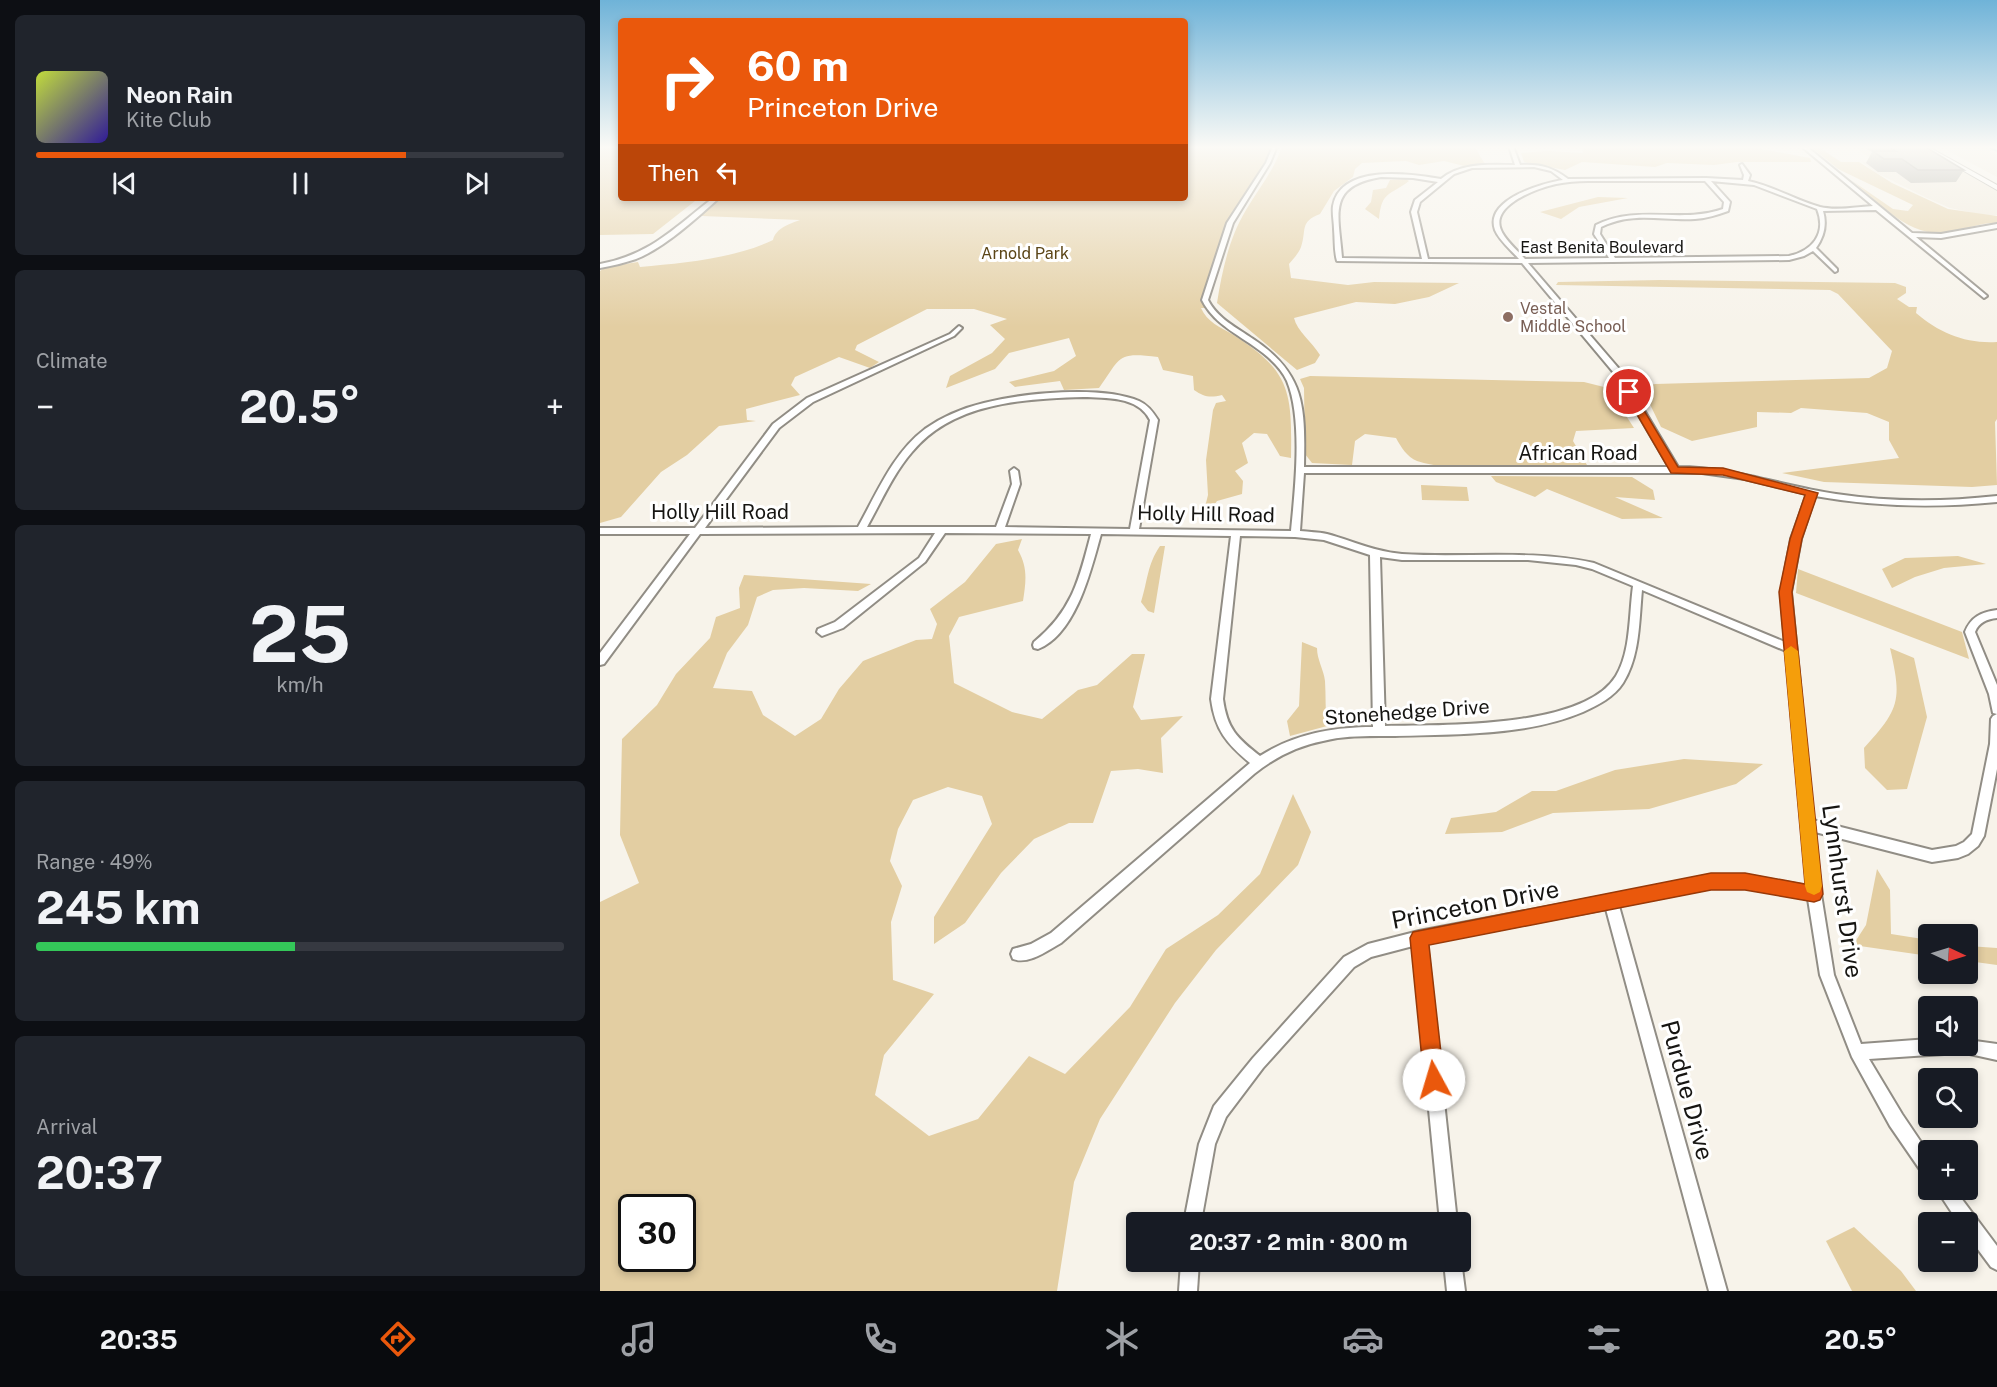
<!DOCTYPE html>
<html lang="en">
<head>
<meta charset="utf-8">
<style>
  :root { --surface:#171b24; --page:#20242c; --text:#f1f3f6; --muted:#9ea1a6; --line:#363941; --accent:#ea580c }
  body { margin:0; font-family:"Public Sans",sans-serif; background:var(--page); color:var(--text); height:100vh; display:flex; flex-direction:column; font-size:22px; white-space:nowrap }
  * { box-sizing:border-box; margin:0 }
  p { font-size:20px; color:var(--muted) }
  .icon { flex:none; width:33px; height:33px; fill:none; stroke:currentColor; stroke-width:2; stroke-linecap:round; stroke-linejoin:round }
  .map { position:relative; flex:1; overflow:hidden }
  .sheet { display:flex; flex-direction:column; gap:15px; padding:15px; background:#0d0f14; width:600px }
  .sheet>* { flex:none }
  .guide { position:absolute; left:18px; top:18px; width:570px; height:183px; border-radius:6px; box-shadow:0 3px 9px #0003; background:#ea580c; color:#fff; overflow:hidden }
  .needle { width:39px; rotate:94deg }
  .tools { position:absolute; left:1318px; top:924px; display:grid; gap:12px }
  .tools a { display:grid; place-items:center; width:60px; height:60px; border-radius:6px; background:var(--surface); box-shadow:0 3px 9px #0003; font-size:30px }
  .speed { position:absolute; left:18px; top:1194px; display:flex; gap:12px; font-size:30px; font-weight:700; text-align:center }
  .speed>* { display:grid; place-content:center; width:78px; height:78px; border-radius:50%; background:var(--surface); box-shadow:0 3px 9px #0003; line-height:1 }
  .speed .limit { border:3px solid #111; border-radius:9px; background:#fff; color:#111 }
  .pin { position:absolute; display:grid; place-items:center; width:51px; height:51px; color:#fff; margin:-26px; border:3px solid #fff; border-radius:50%; box-shadow:0 2px 6px #0007 }
  .me { position:absolute; width:66px; margin:-33px; rotate:354deg; stroke-linejoin:round; filter:drop-shadow(0 0 4px #0008) }
  .turn { display:flex; align-items:center; gap:21px; height:126px; padding:0 30px; font-size:27px }
  .turn .icon { width:78px; height:78px; stroke-width:2.5 }
  .turn b { display:block; font-size:42px; line-height:51px }
  .then { display:flex; align-items:center; height:57px; padding:0 30px; background:#0003; gap:12px; font-size:22px }
  .big { font-size:45px; font-weight:700; line-height:1.1 }
  .sheet .tile { flex:1; display:flex; flex-direction:column; justify-content:center; gap:9px; min-width:0; padding:0 21px; border-radius:9px; background:var(--page) }
  .sheet .dial { align-items:center; gap:0 }
  .dial b { font-size:78px; line-height:1 }
  .song { display:flex; align-items:center; gap:18px }
  .cover { width:72px; height:72px; border-radius:9px; background:linear-gradient(135deg,hsl(70 70% 55%),hsl(250 70% 35%)) }
  .played { height:6px; border-radius:3px; background:linear-gradient(90deg,var(--accent) 70%,var(--line) 70%) }
  .keys { display:flex; justify-content:space-around; direction:ltr }
  .heat { display:flex; justify-content:space-between; align-items:center; font-size:33px; direction:ltr }
  .charge { height:9px; border-radius:4px; background:linear-gradient(90deg,#34c759 49%,var(--line) 0) }
  .trip { position:absolute; left:526px; top:1212px; width:345px; height:60px; border-radius:6px; background:var(--surface); box-shadow:0 3px 9px #0003; font-weight:700; line-height:60px; text-align:center }
  .tab-bar { display:flex; height:96px; justify-content:space-around; align-items:center; background:#090b0e; color:var(--muted) }
  .tab-bar .icon { width:42px; height:42px }
  .tab-bar .on { color:var(--accent) }
  .tab-bar b { font-size:27px; color:var(--text) }
  main { display:flex; flex:1; min-height:0 }
  .map>svg:first-child { display:block }
  .built { fill:#efe7d7 }
  .green { fill:#e3cea2; fill-rule:evenodd }
  .lines { fill:none; stroke-linecap:round; stroke-linejoin:round }
  .stream { stroke:#5bb2c1; stroke-width:1.5 }
  .minor-casing { stroke:#918d85; stroke-width:4 }
  .major-casing { stroke:#918d85; stroke-width:2 }
  .minor { fill:#fff; fill-rule:evenodd }
  .major { fill:#fff; fill-rule:evenodd }
  .wall { fill:#9e9b93 }
  .building { fill:#b8b4ab; stroke:#817e78; stroke-width:1.5 }
  .route { fill:#ea580c; stroke:#983908; stroke-width:1.5 }
  .slow { fill:#f59e0b }
  .education-dot { fill:#8d6e63; stroke:#fff; stroke-width:2 }
  .labels { text-anchor:middle; dominant-baseline:central; stroke-width:6; stroke-linejoin:round; paint-order:stroke }
  .far-street-label { font-size:16px; fill:#161512; stroke:#fff }
  .far-park-label { font-size:16px; fill:#5b4516; stroke:#fff }
  .far-education-label { font-size:16px; fill:#785e54; stroke:#fff; text-anchor:start }
  .street-label { font-size:20px; fill:#161512; stroke:#fff }
  .near-street-label { font-size:24px; fill:#161512; stroke:#fff }
</style>
</head>
<body>
<main>
<section class="sheet">
<div class="tile">
<div class="song"><i class="cover"></i><div><b>Neon Rain</b><p>Kite Club</p></div></div>
<div class="played"></div>
<div class="keys"><svg class="icon" aria-label="previous" viewBox="0 0 24 24"><path d="M18 5L8 12l10 7zM5 5v14"/></svg><svg class="icon" aria-label="pause" viewBox="0 0 24 24"><path d="M8 5v14M16 5v14"/></svg><svg class="icon" aria-label="next" viewBox="0 0 24 24"><path d="M6 5l10 7-10 7zM19 5v14"/></svg></div>
</div>
<div class="tile"><p>Climate</p>
<div class="heat"><a>−</a><b class="big">20.5°</b><a>+</a></div>
</div>
<div class="tile dial"><b>25</b><p>km/h</p></div>
<div class="tile"><p>Range · 49%</p><b class="big">245 km</b><div class="charge"></div></div>
<div class="tile"><p>Arrival</p><b class="big">20:37</b></div>
</section>
<div class="map">
<svg width="1397" height="1291" viewBox="0 0 1397 1291">
  <rect width="100%" height="100%" fill="#f7f3ea"/>
  <g class="built">
    <path d="M1253,146H1318L1397,191V215L1387,216L1350,208L1325,197L1275,172L1262,162L1275,161Z"/>
    <path d="M1339,146H1384L1394,151H1389L1397,155V177Z"/>
  </g>
  <g class="green">
    <path d="M0,146H21V198H97L95,201L53,234L0,235Z"/>
    <path d="M585,146H675C665,171 646,190 634,214C621,240 607,280 608,308H601C607,322 620,327 632,334C691,371 692,392 691,458L680,456L667,434L654,433L642,443L648,463L635,471L643,481L642,494L617,501L601,523L608,495L606,460L613,410L616,403L626,401L622,395C610,398 604,397 594,390L593,376L563,370L558,357C515,352 522,357 499,388L464,390L460,381L415,387L409,382L454,371L476,356L469,338L409,353L395,369L346,388L350,376L392,353L405,339L390,325L407,319L374,309H327L257,345L255,350L279,362L270,368L239,357L195,377L191,385L200,395L146,409L147,420L156,421L119,426L87,455L61,472L21,517L0,523V271L6,267L38,262L40,267C83,263 133,259 173,240C176,228 189,224 200,220L102,216V213L122,198H585Z"/>
    <path d="M682,146H874L885,164L864,166L844,161L819,165L806,161L762,163L755,169L753,177L734,191L720,214C699,222 707,230 701,247C699,253 693,259 689,264L691,278L748,285L774,282L859,283L829,297L795,304L756,302L694,318C697,331 712,342 720,355L715,363L697,370L617,303C622,271 629,238 646,210C659,188 674,171 682,146Z"/>
    <path d="M959,146H1145L1210,158L1211,162H1137L1114,165L1067,163L1055,167L982,162L965,170L924,162L921,153L947,151L983,153L982,148H961Z"/>
    <path d="M1210,146H1217L1241,162H1259L1292,183L1348,209L1397,216V223C1381,222 1367,229 1351,232C1310,240 1280,203 1251,180L1293,209L1308,211L1313,205L1238,169Z"/>
    <path d="M806,179L809,181C791,195 781,191 779,219L765,209L771,202L773,190L786,188L790,180Z"/>
    <path d="M998,197L1028,198L979,207L961,219L940,212Z"/>
    <path d="M1060,280L1295,283L1306,287V293L1297,299L1309,307H1317L1316,313C1339,333 1366,344 1397,342V419L1395,422L1397,485L1372,487L1224,482L1182,473L1299,458L1289,440V422L1267,413L1201,408L1191,413L1157,412V427L1092,441L1061,427L1042,388L1055,384L1269,378L1287,368L1292,351L1238,294L1230,290L956,285L958,282Z"/>
    <path d="M710,376L984,382L1008,388L1034,428L976,431L973,441L987,465C941,465 859,475 817,461C807,457 801,447 796,438L765,434L755,441L752,465L712,463L705,454L704,388L700,379Z"/>
    <path d="M891,476L1032,477L1053,490L1055,500L1015,497L1063,518L1022,519L947,489L935,497L896,482Z"/>
    <path d="M821,485L867,487L869,501L822,500Z"/>
    <path d="M422,539L418,550C428,568 426,581 423,601L359,617L349,636L354,683L412,712L442,719L478,690L497,685L532,654H545L533,707L541,720L583,716L561,738L563,773L538,769L511,771L493,823H469L434,839L401,873L365,923L334,944V917L392,824L382,796L348,787L313,800L298,829L290,861L302,886L291,922L293,980L334,994L284,1055L275,1095L329,1136L378,1119L429,1056L465,1074L530,1007L566,949L618,915L660,874L693,794L711,832L698,865L616,950L575,1003L500,1119L474,1182L457,1291H0V902L39,883L20,835L22,739L57,705L76,674L110,638L116,617L140,608L139,588L144,575L271,584L258,591L204,588L173,590L157,597L148,625L127,653L113,688L152,691L163,715L195,736L221,719L239,689L263,661L316,640L332,639L337,624L330,609L365,582L396,544ZM32,1208H82V1258H32Z"/>
    <path d="M560,546H565L554,613L548,611L541,602C548,580 547,565 560,546Z"/>
    <path d="M1358,556L1386,564L1344,568L1315,577L1292,588L1282,569L1305,558Z"/>
    <path d="M1198,569L1362,632L1369,659L1196,593Z"/>
    <path d="M702,642L717,648C717,660 724,670 725,681C726,696 725,711 727,726L690,736L687,721L699,706Z"/>
    <path d="M1290,648L1314,658L1327,717L1307,789L1287,790L1265,768L1264,748C1300,709 1302,700 1290,648Z"/>
    <path d="M1084,759L1163,764L1136,784L1049,809L953,813L902,832L845,834L851,818L896,812L932,791H956L1015,770Z"/>
    <path d="M1277,869L1290,890L1291,934L1329,940V956L1253,945L1266,925Z"/>
    <path d="M1368,946L1397,948V965L1368,961Z"/>
    <path d="M1254,1227L1301,1271L1316,1291H1252L1226,1241Z"/>
  </g>
  <g class="lines">
    <path class="stream" d="M1386,146L1397,151"/>
    <defs>
      <g id="minor">
        <path d="M673,146H677L670,163L633,223L608,300C618,319 636,327 653,339C706,374 705,408 704,467H1069L1014,373L922,263L737,261C734,251 735,240 734,229C734,222 732,213 733,206C741,163 812,174 841,179C862,162 889,165 915,165L909,146H913L920,165C940,164 952,167 968,179L1106,178L1143,180L1144,175L1140,165L1142,164L1150,175L1148,181C1173,186 1195,200 1220,207C1236,211 1256,207 1273,206L1201,146H1206L1312,233L1341,234L1397,224V228L1341,238L1316,237L1386,295L1387,296L1384,298L1276,210L1223,211C1227,224 1224,237 1216,248L1237,269V271L1235,272L1213,251L1204,256L1189,260L928,263L1020,370L1078,467C1133,467 1182,486 1236,494C1289,502 1343,502 1397,496V502C1336,508 1276,507 1215,496L1201,539L1191,592L1213,820L1332,850L1356,846L1364,842L1372,834L1390,744L1391,719L1393,716L1397,714L1393,713L1389,694L1365,632C1371,617 1381,612 1397,610V618C1387,619 1379,622 1375,632L1397,685V769L1384,836L1378,846L1368,854L1358,858L1332,862L1215,832L1221,894L1234,975L1261,1044L1329,1039V1046H1352L1349,1051L1344,1054L1269,1059L1302,1114L1329,1154V1176L1323,1174L1290,1126L1252,1057L1220,975L1208,899L1145,887L1111,888L1019,906L1127,1291H1109L1006,909L827,943L857,1222H840L813,946L771,957L754,967L663,1068L626,1117L615,1144L601,1222H584L599,1144L614,1106L653,1058L744,957L768,944L819,931L1111,876L1145,875L1207,886L1186,651L1042,590C1039,621 1040,656 1023,683C1014,697 998,705 983,712C927,736 855,734 795,736C771,736 746,735 723,741C697,746 674,758 654,774L461,943C448,950 429,965 413,959L411,954L413,949L431,944L451,933L650,763C627,744 615,730 611,699L631,536L501,534C491,570 476,634 438,649L434,648L433,645L434,642C472,611 479,580 491,534L345,533L325,562L243,628L222,636L217,632L218,629L235,622L319,558L335,533L100,534L4,664L0,665V653L90,534H0V528H95L173,424L207,398L350,334L359,326L362,328L354,336L213,402L179,428L105,528L258,527C277,493 293,453 325,429C342,417 363,408 384,403C423,393 502,385 539,401C548,405 553,412 558,420L539,529L691,531C695,489 703,420 687,381C682,370 673,361 663,353C642,336 615,326 602,300L627,223L666,163ZM934,167L951,171L963,180C942,183 884,200 895,230C899,240 912,251 919,259H828L817,212L820,202L854,174L872,168ZM781,177L813,178L838,182L815,200L811,212L822,259L742,258C739,215 726,186 781,177ZM988,181H1105L1124,202L1123,209C1080,224 1039,204 996,225L994,234L1009,258L925,259C919,252 904,239 901,230C890,205 938,188 956,184C966,182 977,181 988,181ZM1111,181L1154,185L1217,209C1227,234 1212,251 1189,256L1015,258L1000,234L1001,227C1033,211 1062,221 1095,219C1107,218 1117,215 1128,211L1130,202ZM483,397C506,398 538,396 550,420L530,529L405,527L420,484L418,471L414,468L410,471L412,484L396,527H267C281,502 293,474 312,452C353,402 424,399 483,397ZM704,473H1102L1145,479L1207,494L1191,539L1181,592L1185,642L994,563C930,549 867,558 802,554C776,552 753,541 727,534C718,532 709,532 700,531ZM640,536L695,537L724,540L770,555L773,727C733,727 694,734 660,756C637,738 627,729 623,699ZM780,557L802,560H928L976,565L992,569L1033,586C1029,615 1031,651 1016,676C984,729 840,725 785,726Z"/>
        <path d="M113,198H119C97,218 64,248 36,259C24,263 12,266 0,268V264C50,255 74,228 113,198Z"/>
        <path d="M1368,1040L1397,1044V1060L1356,1051L1354,1046H1368Z"/>
        <path d="M1337,1190H1355L1397,1246V1270L1391,1267L1368,1236V1222H1358Z"/>
        <path d="M861,1260L865,1291H847L844,1262H861Z"/>
        <path d="M581,1262H599L597,1291H579Z"/>
      </g>
      <path id="major" d="M1320,146H1327L1397,185V190Z"/>
    </defs>
    <use href="#minor" class="minor-casing"/>
    <use href="#major" class="major-casing"/>
    <use href="#minor" class="minor"/>
    <use href="#major" class="major"/>
  </g>
  <path class="wall" d="M1261,146H1324L1364,170L1356,182L1311,183L1296,172H1278L1266,163L1272,152Z"/>
  <path class="building" d="M1288,146H1324L1364,170H1318L1302,159H1284L1273,151H1296Z"/>
  <linearGradient id="sky" x2="0" y2="1"><stop stop-color="#6fb3d8"/><stop offset="0.45" stop-color="#fbfaf6"/><stop offset="1" stop-color="#fbfaf6" stop-opacity="0"/></linearGradient>
  <rect width="1397" height="327" fill="url(#sky)"/>
  <path class="route" d="M1025,389L1033,392L1078,467L1123,468L1218,493L1202,539L1192,592L1223,894L1220,900L1214,902L1145,890H1111L829,945L844,1080L841,1087L834,1090L827,1087L824,1080L810,938L813,932L1111,873H1145L1205,884L1179,592L1190,539L1205,495L1123,475L1071,473L1024,392Z"/>
  <path class="slow" d="M1191,646L1198,651L1222,886L1220,892L1214,895L1207,892L1205,886L1184,651Z"/>
  <circle class="education-dot" cx="908" cy="317" r="6"/>
  <g class="labels">
    <g class="far-street-label">
      <text x="1002" y="247">East Benita Boulevard</text>
    </g>
    <g class="far-park-label">
      <text x="425" y="253">Arnold Park</text>
    </g>
    <g class="far-education-label">
      <text x="920" y="308">Vestal<tspan x="920" dy="18">Middle School</tspan></text>
    </g>
    <g class="street-label">
      <text x="978" y="453">African Road</text>
      <text x="120" y="512">Holly Hill Road</text>
      <text transform="translate(606 514) rotate(1)">Holly Hill Road</text>
      <text transform="translate(807 712) rotate(-4)">Stonehedge Drive</text>
    </g>
    <g class="near-street-label">
      <text transform="translate(1243 891) rotate(82)">Lynnhurst Drive</text>
      <text transform="translate(875 904) rotate(-11)">Princeton Drive</text>
      <text transform="translate(1088 1090) rotate(75)">Purdue Drive</text>
    </g>
  </g>
</svg>
<div class="tools">
<a><svg class="needle" viewBox="-14 -14 28 28"><path d="M0-13l5 13h-10z" fill="#e53935"/><path d="M0 13l5-13h-10z" fill="#9ea1a6"/></svg></a>
<a><svg class="icon" aria-label="sound" viewBox="0 0 24 24"><path d="M4 9h4l5-4v14l-5-4H4zM17 9q2 3 0 6"/></svg></a>
<a><svg class="icon" aria-label="search" viewBox="0 0 24 24"><circle cx="10" cy="10" r="6"/><path d="M15 15l6 6"/></svg></a>
<a>+</a>
<a>−</a>
</div>
<div class="speed"><div class="limit">30</div></div>
<div class="pin" style="left:1029px;top:392px;background:#d93025"><svg class="icon" aria-label="arrive" viewBox="0 0 24 24"><path d="M6 21V4h12l-3 4 3 4H6"/></svg></div>
<svg class="me" style="left:834px;top:1080px" viewBox="-20 -20 40 40"><circle r="19" fill="#fff"/><path d="M0-13L10 11 0 6-10 11z" fill="#ea580c"/></svg>
<div class="trip">20:37 · 2 min · 800 m</div>
<div class="guide">
<div class="turn"><svg class="icon" aria-label="right" viewBox="0 0 24 24"><path d="M7 20v-9h11M14 6l5 5-5 5"/></svg><div><b>60 m</b>Princeton Drive</div></div>
<div class="then">Then<svg class="icon" aria-label="left" viewBox="0 0 24 24"><path d="M17 20v-9H6M10 6l-5 5 5 5"/></svg></div>
</div>
</div>
</main>
<nav class="tab-bar">
<b>20:35</b>
<svg class="icon on" aria-label="directions" viewBox="0 0 24 24"><path d="M12 3l9 9-9 9-9-9zM9 14v-3h6M13 9l2 2-2 2"/></svg>
<svg class="icon" aria-label="music" viewBox="0 0 24 24"><path d="M9 18V5l10-2v13"/><circle cx="6" cy="18" r="3"/><circle cx="16" cy="16" r="3"/></svg>
<svg class="icon" aria-label="phone" viewBox="0 0 24 24"><path d="M5 4h4l2 5-3 2q2 4 5 5l2-3 5 2v4C11 20 4 13 5 4z"/></svg>
<svg class="icon" aria-label="climate" viewBox="0 0 24 24"><path d="M12 3v18M4 7l16 10M4 17L20 7"/></svg>
<svg class="icon" aria-label="car" viewBox="0 0 24 24"><path d="M5 17H2v-5l4-1 3-4h7l3 4 3 1v5h-3M9 17h6M6 11h13"/><circle cx="7" cy="17" r="2"/><circle cx="17" cy="17" r="2"/></svg>
<svg class="icon" aria-label="filters" viewBox="0 0 24 24"><path d="M4 7h16M4 17h16"/><circle cx="9" cy="7" r="2"/><circle cx="15" cy="17" r="2"/></svg>
<b>20.5°</b>
</nav>
</body>
</html>
